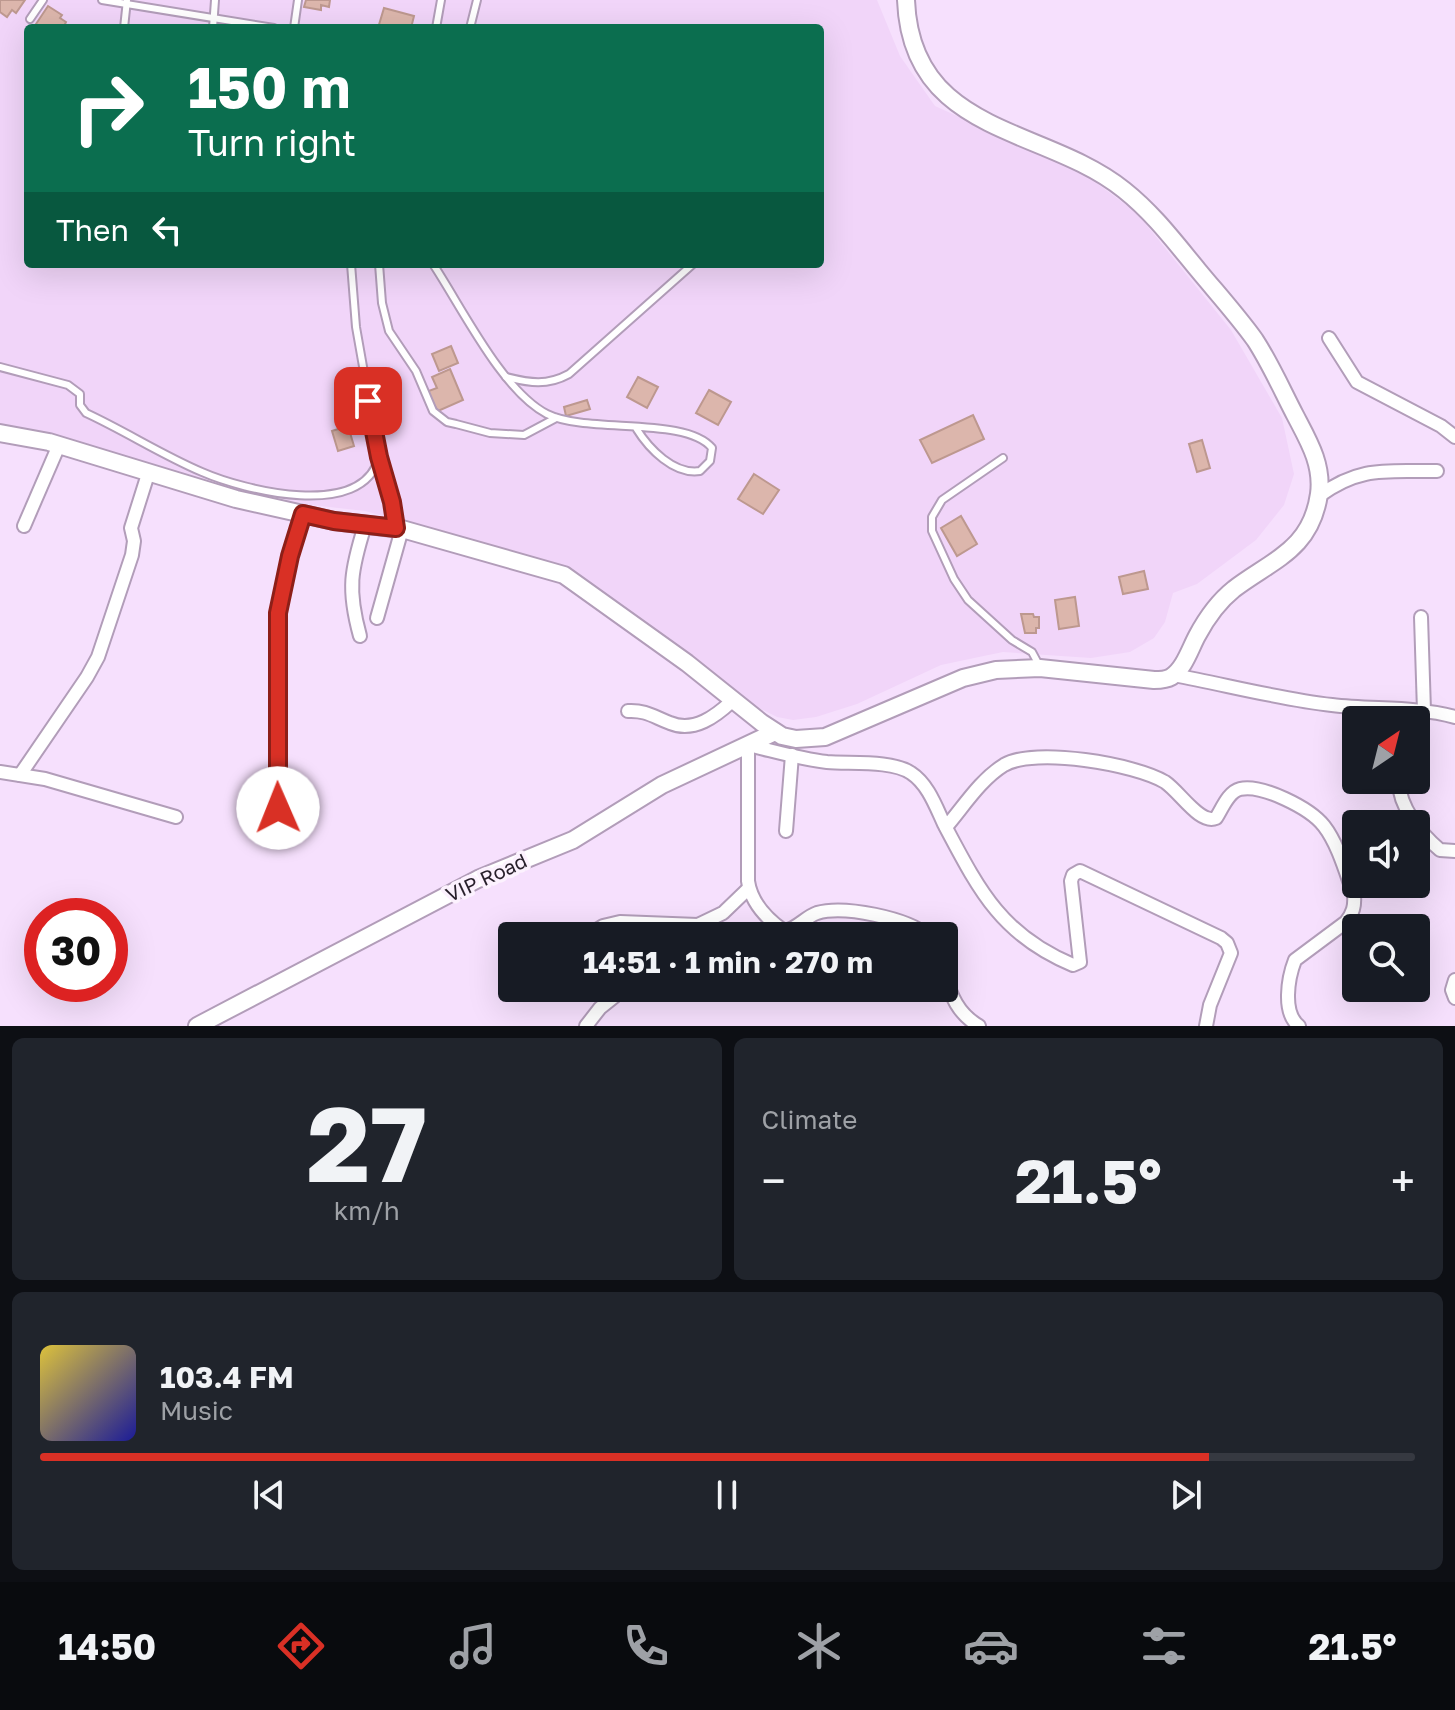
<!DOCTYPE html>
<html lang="en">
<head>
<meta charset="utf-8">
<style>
  :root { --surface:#171b24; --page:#20242c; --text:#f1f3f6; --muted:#9ea1a6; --line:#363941; --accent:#d93025 }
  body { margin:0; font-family:"Golos Text",sans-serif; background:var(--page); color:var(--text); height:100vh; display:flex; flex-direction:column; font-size:30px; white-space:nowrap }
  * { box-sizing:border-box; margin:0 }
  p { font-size:26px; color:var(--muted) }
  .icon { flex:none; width:44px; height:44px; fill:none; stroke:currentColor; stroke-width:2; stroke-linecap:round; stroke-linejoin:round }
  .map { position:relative; height:1026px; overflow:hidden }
  .sheet { display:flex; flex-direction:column; gap:12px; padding:12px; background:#0d0f14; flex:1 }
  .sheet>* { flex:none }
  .top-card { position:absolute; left:24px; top:24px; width:800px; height:244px; border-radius:8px; box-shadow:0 8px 32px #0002; background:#0b6e4f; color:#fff; overflow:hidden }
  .needle { width:52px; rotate:35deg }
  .controls { position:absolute; left:1342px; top:706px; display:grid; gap:16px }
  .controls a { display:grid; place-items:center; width:88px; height:88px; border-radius:8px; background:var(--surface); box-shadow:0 8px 32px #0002; font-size:40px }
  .speed { position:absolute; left:24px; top:898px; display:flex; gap:16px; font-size:40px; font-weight:700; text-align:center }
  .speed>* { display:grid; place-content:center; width:104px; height:104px; border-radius:50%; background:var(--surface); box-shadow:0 8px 32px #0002; line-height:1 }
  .speed .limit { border:12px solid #d22; background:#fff; color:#111 }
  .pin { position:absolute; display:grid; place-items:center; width:68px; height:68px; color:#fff; margin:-34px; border-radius:16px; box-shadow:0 4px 12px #0006 }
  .me { position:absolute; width:88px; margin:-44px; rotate:359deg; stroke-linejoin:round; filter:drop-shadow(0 0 6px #0008) }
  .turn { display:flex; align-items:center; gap:28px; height:168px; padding:0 32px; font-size:36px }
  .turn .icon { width:104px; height:104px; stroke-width:2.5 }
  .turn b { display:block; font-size:56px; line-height:68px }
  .then { display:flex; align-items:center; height:76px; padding:0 32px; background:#0003; gap:16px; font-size:30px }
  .big { font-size:60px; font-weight:700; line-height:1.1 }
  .sheet .card { flex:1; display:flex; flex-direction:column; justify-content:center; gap:12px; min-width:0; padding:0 28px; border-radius:12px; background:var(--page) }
  .sheet .dial { align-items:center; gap:0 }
  .dial b { font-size:104px; line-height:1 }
  .song { display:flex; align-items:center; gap:24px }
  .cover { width:96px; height:96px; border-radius:12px; background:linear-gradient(135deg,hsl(50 70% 55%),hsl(240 70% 35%)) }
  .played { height:8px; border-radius:4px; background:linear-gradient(90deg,var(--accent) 85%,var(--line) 85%) }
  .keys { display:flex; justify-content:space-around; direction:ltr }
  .heat { display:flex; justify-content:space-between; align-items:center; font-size:44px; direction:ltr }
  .sheet .tiles { flex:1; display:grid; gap:12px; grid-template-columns:1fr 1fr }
  .card:last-child { grid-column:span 2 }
  .trip { position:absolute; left:498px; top:922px; width:460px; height:80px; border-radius:8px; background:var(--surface); box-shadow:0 8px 32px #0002; font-weight:700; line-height:80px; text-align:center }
  .menu { display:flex; height:128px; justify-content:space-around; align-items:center; background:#090b0e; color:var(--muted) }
  .menu .icon { width:56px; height:56px }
  .menu .current { color:var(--accent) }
  .menu b { font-size:36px; color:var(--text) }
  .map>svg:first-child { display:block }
  .built { fill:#f1d5f9; fill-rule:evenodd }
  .building { fill:#dcb6ac; stroke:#bd988f; stroke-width:2 }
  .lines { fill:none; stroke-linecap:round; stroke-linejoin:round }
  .service-casing { stroke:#b29db9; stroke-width:10 }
  .minor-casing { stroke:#b29db9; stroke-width:16 }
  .tertiary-casing { stroke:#b29db9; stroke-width:20 }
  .service { stroke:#fff; stroke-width:6 }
  .minor { stroke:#fff; stroke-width:12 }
  .tertiary { stroke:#fff; stroke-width:16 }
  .route-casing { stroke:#8d1f18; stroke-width:20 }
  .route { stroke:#d93025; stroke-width:14 }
  .labels { text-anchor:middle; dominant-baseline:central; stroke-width:7; stroke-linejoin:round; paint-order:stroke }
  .street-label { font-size:20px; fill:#271f2a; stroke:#fcf2fe }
</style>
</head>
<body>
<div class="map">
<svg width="1455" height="1026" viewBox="0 0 1455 1026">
  <rect width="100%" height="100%" fill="#f6e0fd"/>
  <path class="built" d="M0,0H877L900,56L935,106L1083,173L1137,213L1231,330L1282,418L1294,474L1284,505L1256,540L1197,584L1173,593L1165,622L1154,638L1130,652L1091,658L1003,652L979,657L941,665L857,704L816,717L793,720L777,717L751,704L567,567L365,511L276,501L181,478L26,429L0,424ZM28,28H820V264H28Z"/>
  <g class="building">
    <path d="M0,0H25L16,13L12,10L7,17L0,12Z"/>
    <path d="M306,0H330L329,7L321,5V10L304,7Z"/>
    <path d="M48,6L62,15L60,18L66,22L63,28L34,27Z"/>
    <path d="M384,8L414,16L411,28H378Z"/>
    <path d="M451,346L458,363L439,371L432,354Z"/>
    <path d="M450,369L463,400L438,411L426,392L437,388L432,377Z"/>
    <path d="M638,377L658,387L647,408L627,397Z"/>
    <path d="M709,390L731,402L718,425L696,413Z"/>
    <path d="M360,400L363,417L348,419L345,402Z"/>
    <path d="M587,400L590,409L566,416L564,407Z"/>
    <path d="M973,415L984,439L932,463L920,440Z"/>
    <path d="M348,426L354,446L338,451L332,431Z"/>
    <path d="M1202,440L1210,468L1197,472L1189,444Z"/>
    <path d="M754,474L779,490L763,514L738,499Z"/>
    <path d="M961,516L977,544L957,556L941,528Z"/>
    <path d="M1144,571L1148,589L1123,594L1119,577Z"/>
    <path d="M1075,597L1079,626L1059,629L1055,600Z"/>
    <path d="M1021,614H1033L1034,617H1039V628H1036V633H1025Z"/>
  </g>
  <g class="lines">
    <defs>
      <g id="service">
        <path d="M102,0L274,28"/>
        <path d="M30,19L43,0"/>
        <path d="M124,28L127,0"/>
        <path d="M213,28L215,0"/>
        <path d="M294,28L298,0"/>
        <path d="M436,28L441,0"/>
        <path d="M470,28L477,0"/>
        <path d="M379,264L382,303L389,331L416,371L433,411L447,422L456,424L490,433L524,435L556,418"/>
        <path d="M433,264C461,306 502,391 547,414C587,434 686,416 712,448L710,461L700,471C674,475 649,449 636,428"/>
        <path d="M0,367L68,385L80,394V405L86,413C125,431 162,455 202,472C243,490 363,521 379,457L356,327L351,264"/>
        <path d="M506,377C530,383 547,386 569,374L693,264"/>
        <path d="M1003,458L942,500L932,517V531L954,579L968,600L1012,640L1032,652L1039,665"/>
        <path d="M380,461L392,502L396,527"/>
      </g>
      <g id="minor">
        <path d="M1329,338L1357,382L1441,426L1455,437"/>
        <path d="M1319,496C1361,465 1388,472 1437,471"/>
        <path d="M24,526L59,445"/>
        <path d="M1421,617L1424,711"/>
        <path d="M377,618L402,529"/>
        <path d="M360,636C347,589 351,570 365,525"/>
        <path d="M1174,675C1227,685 1279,699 1332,705C1373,710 1415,706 1455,717"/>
        <path d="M628,711C646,710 654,717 670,723C694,733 716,716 732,701"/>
        <path d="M0,772L45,779L176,817"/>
        <path d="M20,775L87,677L98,657L132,555L134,541L131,528L148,474"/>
        <path d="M1399,780C1398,806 1421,834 1440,850L1455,851"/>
        <path d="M278,808V613L290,556L303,514"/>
        <path d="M946,827C964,806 980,780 1004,765C1035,747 1135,764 1165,782C1180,792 1200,825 1216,818C1222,809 1228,792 1240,789C1262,784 1310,808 1324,826C1338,844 1346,873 1354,895C1355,906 1353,913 1346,922L1295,960C1288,978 1282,1013 1299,1026"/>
        <path d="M786,831L792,755"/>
        <path d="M587,936L603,926L620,922L698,925L723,913L749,888"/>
        <path d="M928,936C907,918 844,905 817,913C805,917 796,930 784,931C767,919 751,902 748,881V745C774,751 800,759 827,762C850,764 892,760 911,773C928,784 936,807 944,824C979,890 1001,935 1073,965L1080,962L1071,881L1073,875L1080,871L1221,938L1227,943L1231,953L1210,1005L1206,1026"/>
        <path d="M944,973C951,996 958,1014 979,1026"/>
        <path d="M1455,980L1452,990L1455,998"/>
        <path d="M586,1026L600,1008L625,988"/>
      </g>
      <g id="tertiary">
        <path d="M0,433L49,442L236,499L334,521L402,529L564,575L687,663L762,723L782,736L796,739L825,737L963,678L996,670L1040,668L1154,680C1160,680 1166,680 1171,677C1184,669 1190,649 1197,636C1206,619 1219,601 1234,589C1272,560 1311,550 1319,494C1323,464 1308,440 1295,415C1282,390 1270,363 1255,340C1237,315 1217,293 1198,270C1174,241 1153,213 1124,190C1045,126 911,136 906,0"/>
        <path d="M197,1026L478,879L573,840L662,785L775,732"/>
      </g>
    </defs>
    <use href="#service" class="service-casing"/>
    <use href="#minor" class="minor-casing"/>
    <use href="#tertiary" class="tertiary-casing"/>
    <use href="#service" class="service"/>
    <use href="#minor" class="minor"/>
    <use href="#tertiary" class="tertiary"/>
  </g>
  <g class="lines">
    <defs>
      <path id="route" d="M278,808V613L290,556L303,514L334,521L396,528L392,502L379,457L368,401"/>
    </defs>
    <use href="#route" class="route-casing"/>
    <use href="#route" class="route"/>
  </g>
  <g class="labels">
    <g class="street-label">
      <text transform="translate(486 877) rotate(-25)">VIP Road</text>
    </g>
  </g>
</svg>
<div class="controls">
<a><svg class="needle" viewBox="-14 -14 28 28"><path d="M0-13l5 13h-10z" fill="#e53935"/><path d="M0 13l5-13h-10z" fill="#9ea1a6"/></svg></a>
<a><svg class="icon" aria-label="sound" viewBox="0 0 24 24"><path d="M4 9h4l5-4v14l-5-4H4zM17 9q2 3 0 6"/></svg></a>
<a><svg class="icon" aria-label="search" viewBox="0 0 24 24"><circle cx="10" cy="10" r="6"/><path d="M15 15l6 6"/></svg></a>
</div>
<div class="speed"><div class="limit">30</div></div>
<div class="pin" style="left:368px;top:401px;background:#d93025"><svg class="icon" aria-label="arrive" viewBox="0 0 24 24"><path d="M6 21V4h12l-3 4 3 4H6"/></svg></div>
<svg class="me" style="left:278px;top:808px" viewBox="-20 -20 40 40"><circle r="19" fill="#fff"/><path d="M0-13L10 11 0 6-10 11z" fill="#d93025"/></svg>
<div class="trip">14:51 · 1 min · 270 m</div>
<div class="top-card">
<div class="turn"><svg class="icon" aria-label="right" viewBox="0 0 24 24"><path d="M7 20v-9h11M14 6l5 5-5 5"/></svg><div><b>150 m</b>Turn right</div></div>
<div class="then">Then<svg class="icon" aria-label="left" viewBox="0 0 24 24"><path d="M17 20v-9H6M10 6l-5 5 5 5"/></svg></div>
</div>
</div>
<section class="sheet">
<div class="tiles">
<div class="card dial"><b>27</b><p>km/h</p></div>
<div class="card"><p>Climate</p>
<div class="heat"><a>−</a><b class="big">21.5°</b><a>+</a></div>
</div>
<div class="card">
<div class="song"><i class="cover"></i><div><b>103.4 FM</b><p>Music</p></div></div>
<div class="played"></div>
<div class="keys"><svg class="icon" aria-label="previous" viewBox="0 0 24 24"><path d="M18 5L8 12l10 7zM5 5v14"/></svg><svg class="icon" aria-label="pause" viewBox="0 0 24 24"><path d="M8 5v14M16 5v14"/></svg><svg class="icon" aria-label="next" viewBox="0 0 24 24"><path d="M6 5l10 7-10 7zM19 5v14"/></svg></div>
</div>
</div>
</section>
<nav class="menu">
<b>14:50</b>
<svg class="icon current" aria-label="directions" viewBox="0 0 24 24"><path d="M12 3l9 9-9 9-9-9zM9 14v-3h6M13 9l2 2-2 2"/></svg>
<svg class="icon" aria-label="music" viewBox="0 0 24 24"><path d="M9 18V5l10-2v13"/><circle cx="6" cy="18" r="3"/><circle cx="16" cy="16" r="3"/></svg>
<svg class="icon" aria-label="phone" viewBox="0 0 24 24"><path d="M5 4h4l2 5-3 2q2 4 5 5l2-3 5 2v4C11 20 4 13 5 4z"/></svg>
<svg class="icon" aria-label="climate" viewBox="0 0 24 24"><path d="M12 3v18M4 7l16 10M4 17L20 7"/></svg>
<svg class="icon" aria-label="car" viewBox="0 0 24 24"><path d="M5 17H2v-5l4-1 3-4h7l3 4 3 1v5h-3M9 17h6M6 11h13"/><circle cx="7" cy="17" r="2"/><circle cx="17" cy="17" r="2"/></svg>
<svg class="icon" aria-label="filters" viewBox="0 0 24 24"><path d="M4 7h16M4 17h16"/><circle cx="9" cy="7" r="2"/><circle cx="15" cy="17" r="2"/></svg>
<b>21.5°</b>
</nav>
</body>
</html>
